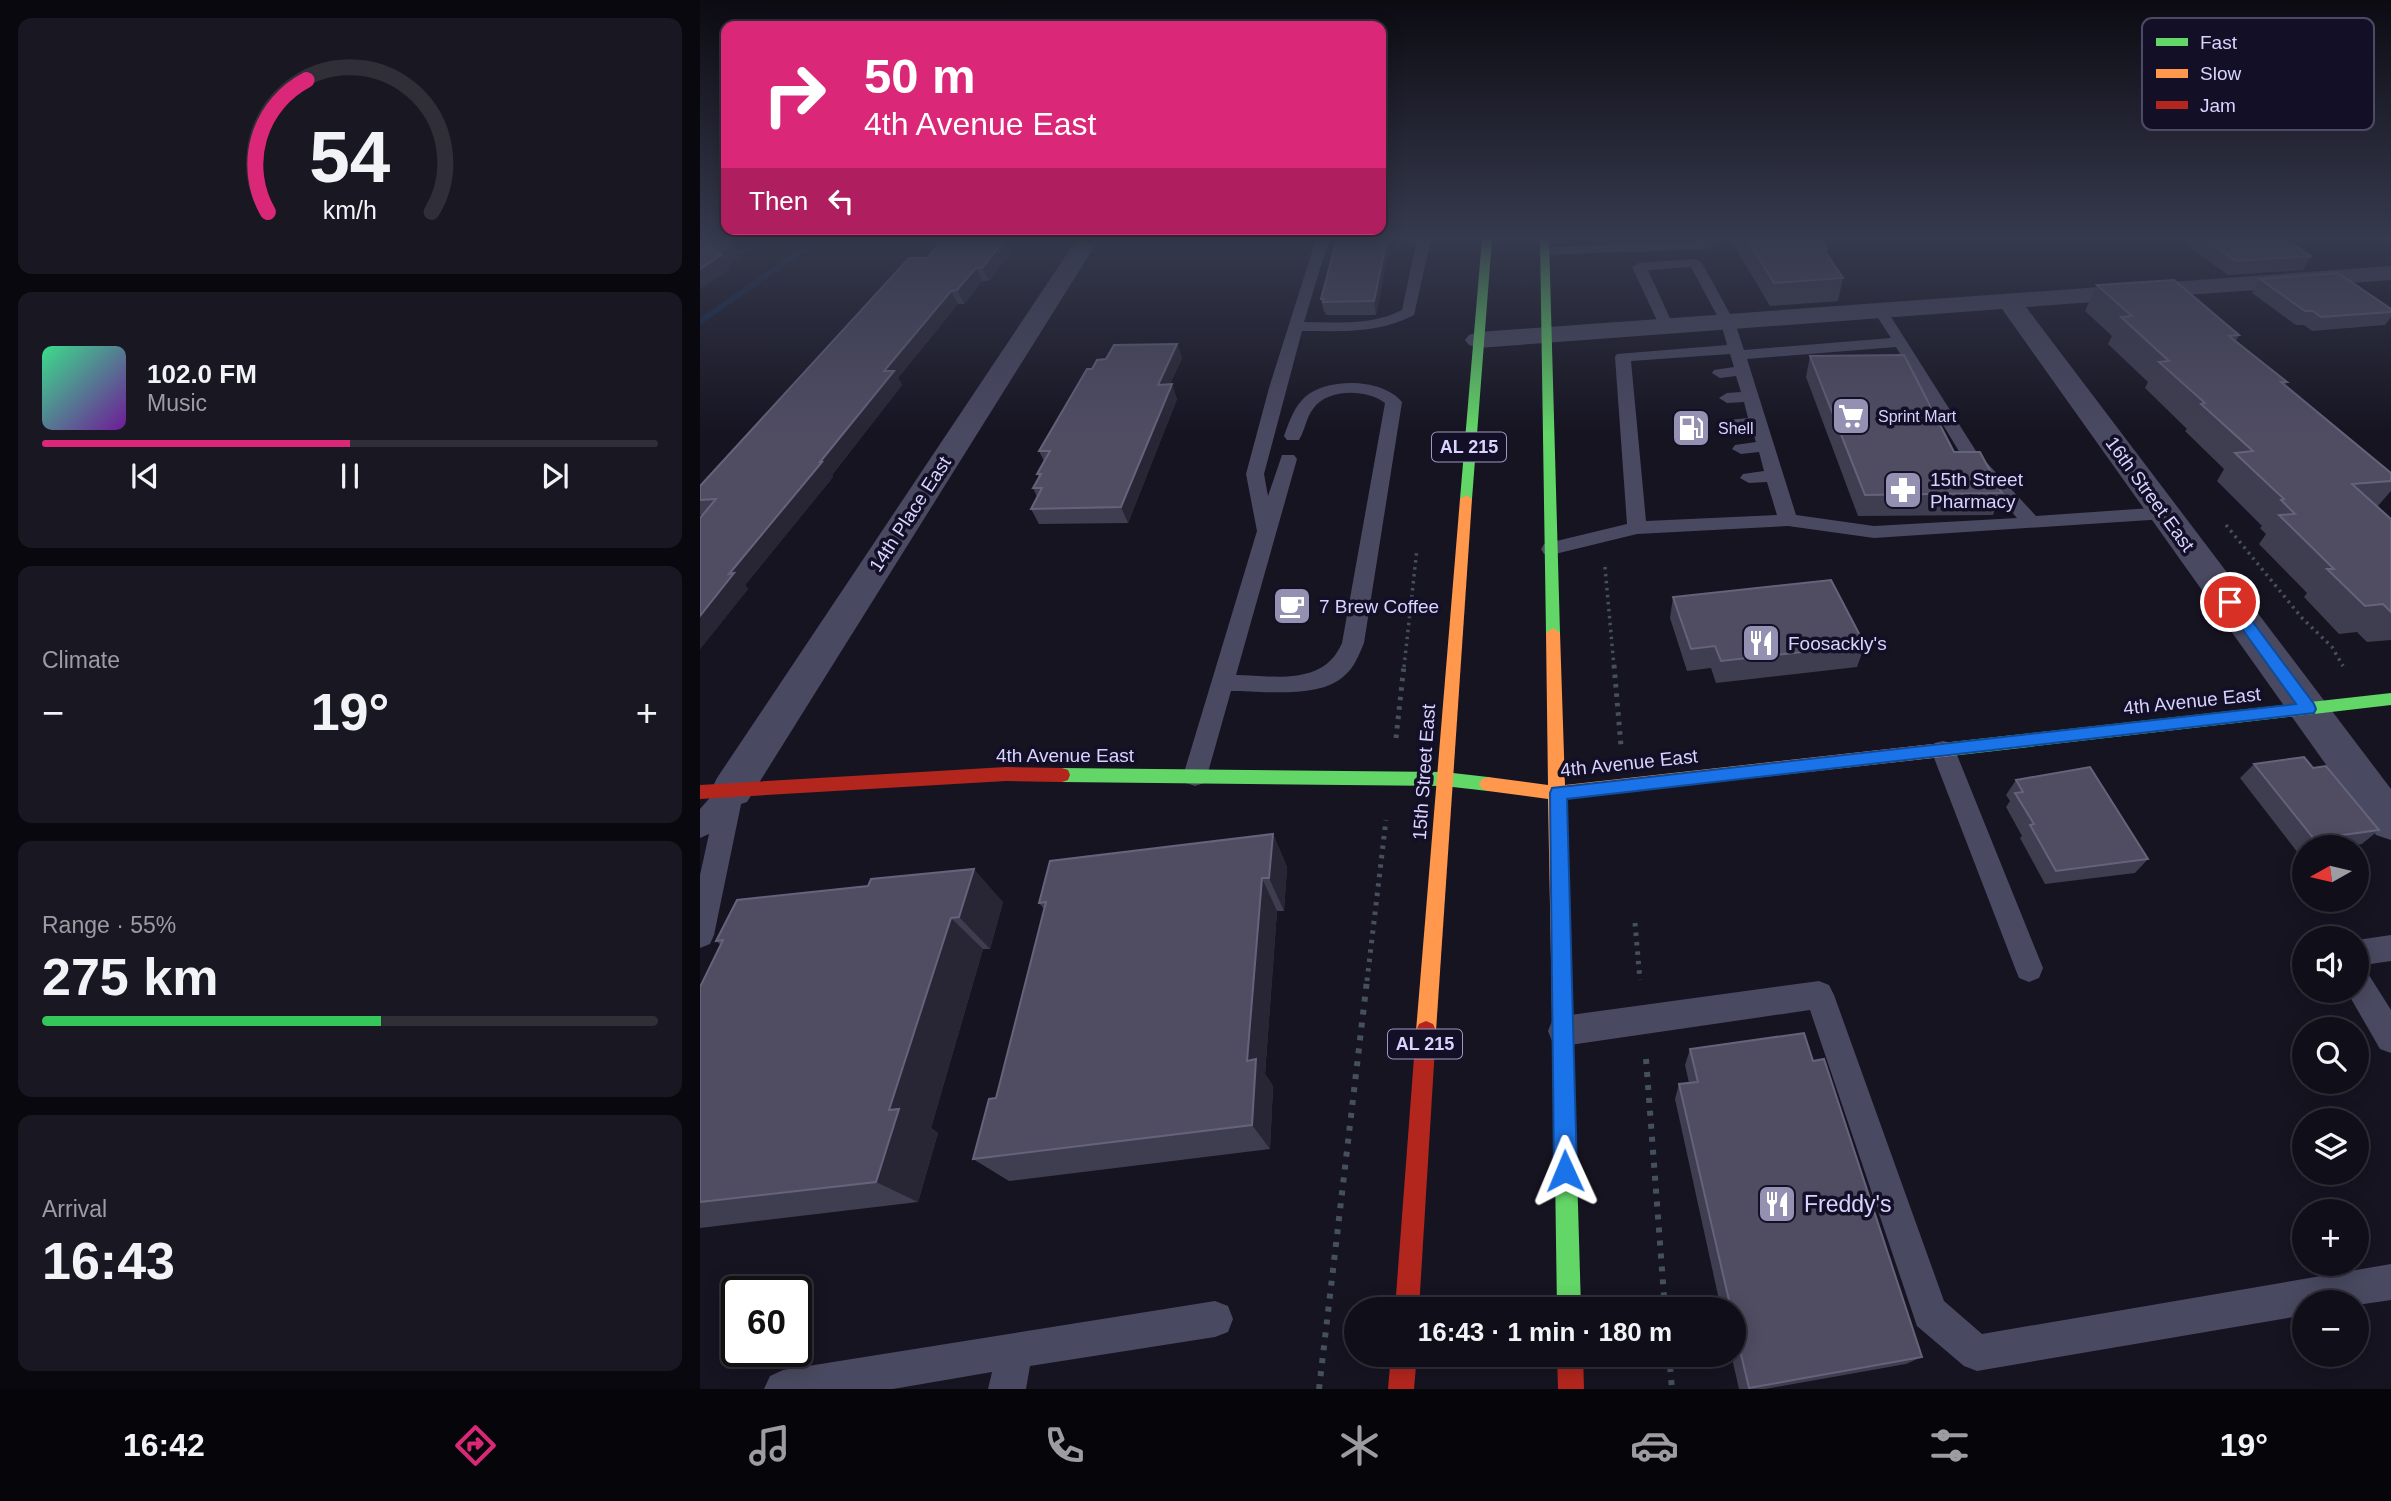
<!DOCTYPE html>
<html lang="en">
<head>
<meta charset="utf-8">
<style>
  :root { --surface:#100f19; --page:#191822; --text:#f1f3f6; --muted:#9c9ca2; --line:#302f38; --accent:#db2777 }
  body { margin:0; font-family:Helvetica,sans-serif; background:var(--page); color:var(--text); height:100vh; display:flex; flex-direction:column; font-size:26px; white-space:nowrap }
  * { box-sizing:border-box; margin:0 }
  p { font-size:23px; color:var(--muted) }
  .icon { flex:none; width:38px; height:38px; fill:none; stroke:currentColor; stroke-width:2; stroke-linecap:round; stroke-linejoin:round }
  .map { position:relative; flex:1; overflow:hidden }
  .sheet { display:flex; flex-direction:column; gap:18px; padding:18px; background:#09080e; width:700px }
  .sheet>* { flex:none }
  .top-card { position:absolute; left:21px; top:21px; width:665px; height:214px; border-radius:14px; box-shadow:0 4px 18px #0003,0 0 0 2px var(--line); background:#db2777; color:#fff; overflow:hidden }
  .needle { width:46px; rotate:262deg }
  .controls { position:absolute; left:1592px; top:835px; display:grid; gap:14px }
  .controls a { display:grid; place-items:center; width:77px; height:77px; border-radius:50%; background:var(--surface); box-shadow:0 4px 18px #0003,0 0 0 2px var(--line); font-size:35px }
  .speed { position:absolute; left:21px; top:1276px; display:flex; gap:14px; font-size:35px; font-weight:700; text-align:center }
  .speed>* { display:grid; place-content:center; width:91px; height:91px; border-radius:50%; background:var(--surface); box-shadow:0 4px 18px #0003,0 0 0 2px var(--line); line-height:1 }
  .speed .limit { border:4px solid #111; border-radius:10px; background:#fff; color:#111 }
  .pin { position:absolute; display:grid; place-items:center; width:60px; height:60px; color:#fff; margin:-30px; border:4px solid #fff; border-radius:50%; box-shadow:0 2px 7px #0007 }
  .me { position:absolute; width:77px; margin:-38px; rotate:359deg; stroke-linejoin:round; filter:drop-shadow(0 0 5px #0008) }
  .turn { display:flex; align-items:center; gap:24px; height:147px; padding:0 28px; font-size:32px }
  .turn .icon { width:91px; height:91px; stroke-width:2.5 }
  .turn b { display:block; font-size:49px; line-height:60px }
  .then { display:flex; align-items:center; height:66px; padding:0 28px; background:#0003; gap:14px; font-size:26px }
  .big { font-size:52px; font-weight:800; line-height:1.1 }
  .sheet .tile { flex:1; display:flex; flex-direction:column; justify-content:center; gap:10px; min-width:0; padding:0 24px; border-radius:14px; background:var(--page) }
  .sheet .dial { align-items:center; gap:0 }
  .dial svg { height:182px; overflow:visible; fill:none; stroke:var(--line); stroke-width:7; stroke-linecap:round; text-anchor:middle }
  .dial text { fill:var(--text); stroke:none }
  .song { display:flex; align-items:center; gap:21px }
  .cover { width:84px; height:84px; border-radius:10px; background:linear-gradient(135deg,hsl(150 70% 55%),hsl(280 70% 35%)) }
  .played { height:7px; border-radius:4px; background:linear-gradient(90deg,var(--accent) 50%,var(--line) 50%) }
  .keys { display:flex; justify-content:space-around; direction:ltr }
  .heat { display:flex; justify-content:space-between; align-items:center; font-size:38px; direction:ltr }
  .charge { height:10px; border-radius:5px; background:linear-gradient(90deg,#34c759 55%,var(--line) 0) }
  .trip { position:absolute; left:644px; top:1297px; width:402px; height:70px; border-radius:35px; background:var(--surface); box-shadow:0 4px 18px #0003,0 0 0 2px var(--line); font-weight:800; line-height:70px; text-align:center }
  .tab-bar { display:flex; height:112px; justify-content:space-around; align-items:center; background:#06060a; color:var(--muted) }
  .tab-bar .icon { width:49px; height:49px }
  .tab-bar .active { color:var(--accent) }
  .tab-bar b { font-size:32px; color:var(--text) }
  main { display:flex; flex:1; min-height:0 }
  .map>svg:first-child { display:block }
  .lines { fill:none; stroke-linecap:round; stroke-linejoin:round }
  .stream { fill:#0e2447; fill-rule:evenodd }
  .path-far2 { stroke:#44505e; stroke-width:3.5; stroke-dasharray:2.5 4.5; stroke-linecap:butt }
  .path-far1 { stroke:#44505e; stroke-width:5; stroke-dasharray:3.5 6; stroke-linecap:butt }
  .path { stroke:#44505e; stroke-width:6; stroke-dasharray:5 8; stroke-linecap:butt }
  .lane { fill:#494961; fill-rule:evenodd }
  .street { fill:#494961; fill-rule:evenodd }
  .fast { fill:#63d668; fill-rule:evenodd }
  .slow { fill:#ff974d; fill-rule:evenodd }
  .jam { fill:#b3261e; fill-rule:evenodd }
  .wall { fill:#3f3d50 }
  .shaded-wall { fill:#282635 }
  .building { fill:#504d63; stroke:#65627b; stroke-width:2 }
  .route { fill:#1a73e8; stroke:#114b97; stroke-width:2 }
  .labels { text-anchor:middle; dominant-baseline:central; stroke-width:7; stroke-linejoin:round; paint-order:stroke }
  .far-poi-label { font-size:16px; fill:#d8d3ff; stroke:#120f26; text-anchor:start }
  .shield { fill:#120f26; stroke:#9d98be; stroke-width:2 }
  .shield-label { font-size:18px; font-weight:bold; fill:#d8d3ff }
  .poi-label { font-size:19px; fill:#d8d3ff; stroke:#120f26; text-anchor:start }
  .street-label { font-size:19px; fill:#d8d3ff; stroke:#120f26 }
  .near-poi-label { font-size:23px; fill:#d8d3ff; stroke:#120f26; text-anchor:start }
  .key { fill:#120f26; stroke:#4d4a67; stroke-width:2 }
  .key-label { font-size:19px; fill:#d8d3ff }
</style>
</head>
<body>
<main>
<section class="sheet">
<div class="tile dial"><svg viewBox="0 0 100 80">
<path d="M14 69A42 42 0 1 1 86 69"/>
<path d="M14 69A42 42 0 0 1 31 11" stroke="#db2777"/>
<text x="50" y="56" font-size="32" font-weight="700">54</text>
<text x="50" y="72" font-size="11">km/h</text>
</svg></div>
<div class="tile">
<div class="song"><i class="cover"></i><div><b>102.0 FM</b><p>Music</p></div></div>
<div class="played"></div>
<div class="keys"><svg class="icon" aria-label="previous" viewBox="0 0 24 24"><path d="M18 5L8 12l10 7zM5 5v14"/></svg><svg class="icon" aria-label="pause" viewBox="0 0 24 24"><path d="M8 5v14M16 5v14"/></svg><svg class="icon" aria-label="next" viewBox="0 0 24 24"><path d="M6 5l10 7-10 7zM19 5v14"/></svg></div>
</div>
<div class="tile"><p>Climate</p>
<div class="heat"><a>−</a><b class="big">19°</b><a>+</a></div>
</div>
<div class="tile"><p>Range · 55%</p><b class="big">275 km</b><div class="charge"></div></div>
<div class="tile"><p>Arrival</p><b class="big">16:43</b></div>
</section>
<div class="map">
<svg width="1691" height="1389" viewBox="0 0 1691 1389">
  <rect width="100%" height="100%" fill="#161421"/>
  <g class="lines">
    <path class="stream" d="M114,239H123L0,325V318Z"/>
    <g class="path-far2">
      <path d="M1526,525L1602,618L1632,647L1643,666"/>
      <path d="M905,567L914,667"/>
      <path d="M704,667L717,549"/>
    </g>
    <g class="path-far1">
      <path d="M914,665L921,746"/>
      <path d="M696,738L704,665"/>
      <path d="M935,923L940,980"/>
      <path d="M667,981L686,820"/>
    </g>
    <g class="path">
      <path d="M946,1059L965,1309"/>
      <path d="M969,1354L972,1389"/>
      <path d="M619,1389L667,980"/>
    </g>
    <g class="lane">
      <path d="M616,239H629L604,322C638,322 671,326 702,310L717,239H731L714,315C678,334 641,331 602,331L564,474L568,496L582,455H594L597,459L536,675C575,676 624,686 642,643L685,403C667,389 627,388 613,409C606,418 605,430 599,440H587L584,436C589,422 594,407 605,397C627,377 683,378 702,402L664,643C659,655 654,668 644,676C620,699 562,691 531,691L507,776L504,783L495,786L486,783L483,776L557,531L546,474L569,388Z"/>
      <path d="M999,239H1011L1014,245L1007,249L845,255L838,251L845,247L999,241Z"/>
      <path d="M995,259L1002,263L1035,323L1044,350L1191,338L1174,312L1181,308L1186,309L1276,451L1336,516L1465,507L1474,513L1465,519L1174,538L1088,526L937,534L851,555L844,554L841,549L844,544L927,524L915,357L917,354L1027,345L1021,323L991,267L948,270L974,327L967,331L960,327L932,267L939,263ZM1196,347L1263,458L1317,518L1174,526L1096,515L1047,359ZM1030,354L1034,367L1014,370L1012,373L1020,378L1036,376L1041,392L1027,393L1019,398L1027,403L1044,402L1048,418L1028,420L1025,424L1034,429L1051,428L1056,442L1035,445L1032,449L1041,454L1059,452L1064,471L1043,474L1040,478L1049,483L1067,482L1077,515L946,521L931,361Z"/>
      <path d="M1243,741L1251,743L1255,750L1343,968L1339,978L1329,982L1319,978L1315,968L1231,750L1235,743Z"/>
      <path d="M32,780L41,783L44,790L14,935L10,944L0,948V875L9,834L0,838V809L23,783Z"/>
      <path d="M1691,935V961L1657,966V940Z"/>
      <path d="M1657,968L1667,972L1691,1010V1053L1680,1049L1646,990H1657Z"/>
      <path d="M1119,981L1129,985L1134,995L1244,1301L1282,1334L1691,1264V1300L1657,1305V1302H1605V1315L1277,1371L1264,1366L1217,1326L1110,1010L863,1046L852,1041L848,1031L852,1021L863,1016Z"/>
      <path d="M515,1301L528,1306L533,1319L528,1332L515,1337L330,1366L326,1389H288L292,1372L193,1389H64L70,1376L83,1370Z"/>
    </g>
    <g class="street">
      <path d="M377,239H399L47,802L32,807L17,802L11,790L17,778Z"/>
      <path d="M1691,266V280L1326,307L1691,789V840L1676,835L1302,309L778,348L769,345L765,340L769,335L778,332Z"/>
    </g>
    <g class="fast">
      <path d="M782,239H792L772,499L766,503L760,499Z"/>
      <path d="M840,239H849L860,633L853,638L846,633Z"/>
      <path d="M1691,693V705L1251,756L1245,754L1243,749L1245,744L1251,742Z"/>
      <path d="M362,768L744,772L788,777L794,779L797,784L794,789L788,791L744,786L362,782L356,780L354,775L356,770Z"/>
      <path d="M866,1160L874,1163L877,1171L881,1309H857L855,1171L858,1163Z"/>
    </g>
    <g class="slow">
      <path d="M766,495L772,499L736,1031L733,1038L726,1041L719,1038L716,1031L760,499Z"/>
      <path d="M853,628L860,633L865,785L1251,742L1257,744L1259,749L1257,754L1251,756L866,799L877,1171L874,1179L866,1182L858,1179L855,1171L848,799L788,791L782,789L779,784L782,779L788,777L848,785L846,633Z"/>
    </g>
    <g class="jam">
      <path d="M306,767L362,768L368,770L370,775L368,780L362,782L306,781L0,799V785Z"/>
      <path d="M726,1021L733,1024L736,1031L719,1309H695L716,1031L719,1024Z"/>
      <path d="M691,1354H717L714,1389H688Z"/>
      <path d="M857,1354H883L884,1389H858Z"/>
    </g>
  </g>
  <g class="wall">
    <path d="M244,239H321L289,281H282L264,304H258L198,378L202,385L132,475L133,477L45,585L48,589L0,649V518L2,515H0V486L227,258Z"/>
    <path d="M637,239H691L676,315H626L625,312H624L621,299Z"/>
    <path d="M1030,239H1123L1122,244L1127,249L1126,253L1143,278L1138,301L1070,306Z"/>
    <path d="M1483,239H1585L1611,256L1603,270L1528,275L1482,241Z"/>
    <path d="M1560,279L1691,309V317L1685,325L1612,331L1604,325H1596L1552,293Z"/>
    <path d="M1397,285L1539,335L1536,341L1587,382L1585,385L1691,473V491L1677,507L1691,519V640L1667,642L1657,632L1639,634L1604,597L1607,593L1559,544L1566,534L1560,528L1562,526L1517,481L1524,469L1485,431L1487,429L1445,388L1448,382L1408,344L1412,336L1385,311Z"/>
    <path d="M477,344L482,358L470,384L477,399L428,523L339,524L331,509L337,497L333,488L339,478L337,474L344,461L339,451L392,369L406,359Z"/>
    <path d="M1110,356L1254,452L1302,493L1293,515L1158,516L1106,377Z"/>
    <path d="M973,597L1165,645L1157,667L1016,683L1011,668L987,671L970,618Z"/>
    <path d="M1554,764L1613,768L1679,830L1662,844L1638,847H1605V852L1598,853L1540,778Z"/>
    <path d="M1316,780L1448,859L1435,873L1345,884L1320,838L1322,836L1306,807L1310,801L1306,795Z"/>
    <path d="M573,834L587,867L584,911H577L565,1074L573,1086L570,1149L309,1181L273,1159L296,1098L344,909L339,903Z"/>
    <path d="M303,902L290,949H283L231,1128L238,1133L218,1202L0,1228V987L21,945L16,941Z"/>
    <path d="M990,1049L1113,1061L1222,1357L1206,1364L1065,1389H1039L1031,1354H1034V1309H1021L975,1099L979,1084L989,1083L985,1065Z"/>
  </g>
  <g class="shaded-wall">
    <path d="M38,239H64L28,266L30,269L0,289V269Z"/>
    <path d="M305,239H321L289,281L282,268Z"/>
    <path d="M687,239H691L676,315L674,301Z"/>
    <path d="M276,268L282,281L264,304L257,290Z"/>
    <path d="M251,291L258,304L198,378L202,385L132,475L133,477L45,585L48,589L0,649V616L29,574L120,462L184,371Z"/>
    <path d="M477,344L482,358L463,399L458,385Z"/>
    <path d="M472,384L477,399L428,523L421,507Z"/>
    <path d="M573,834L587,867L584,911L569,878Z"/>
    <path d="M274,869L303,902L290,949L259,917Z"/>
    <path d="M562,878L577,911L565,1074L573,1086L570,1149L552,1125L547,1061Z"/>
    <path d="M251,918L283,949L231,1128L238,1133L218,1202L176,1182L189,1110Z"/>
  </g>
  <g class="building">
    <path d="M0,239H38L19,253L21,255L0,269Z"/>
    <path d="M244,239H305L282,268H276L257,290L251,291L184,371H194L120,462H122L29,574L34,573L0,616V518L16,499L0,500V486L209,258H227Z"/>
    <path d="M637,239H687L674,301L623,302L624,299H621Z"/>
    <path d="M1047,239H1119L1127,249L1124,250L1143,278L1074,283Z"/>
    <path d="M1504,239H1585L1611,256L1536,261Z"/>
    <path d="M1638,273L1691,309V312L1621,317L1613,311H1605L1560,279Z"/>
    <path d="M1474,280L1539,335L1529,336L1587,382H1581L1691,473V481L1652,484L1691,519V612L1683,604L1665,606L1627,569H1634L1579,515L1595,514L1581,500L1584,499L1535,453L1553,451L1501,404L1505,403L1459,362L1469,361L1421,317L1432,316L1397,285Z"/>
    <path d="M477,344L458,385L472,384L421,507L331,509L342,488H333L341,474H337L350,451H339L387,369H392L397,360L406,359L414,345Z"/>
    <path d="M1204,355L1254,452H1280L1302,493L1165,495L1110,356Z"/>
    <path d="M1131,580L1165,645L1021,661L1015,646L991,649L973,597Z"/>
    <path d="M1604,757L1613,768L1626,766L1679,830L1614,839L1554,764Z"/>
    <path d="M1390,767L1448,859L1356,871L1330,825L1334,824L1315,793L1323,792L1316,780Z"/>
    <path d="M573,834L569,878H562L547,1061L556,1059L552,1125L273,1159L289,1099L296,1098L346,902L339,903L350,861Z"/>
    <path d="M274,869L259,917L251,918L189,1110L199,1109L176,1182L0,1202V987L23,940L16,941L37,900L168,886L171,879Z"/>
    <path d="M1104,1033L1113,1061L1124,1059L1222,1357L1049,1388L1034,1325V1309H1031L979,1084L998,1082L990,1049Z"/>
  </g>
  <linearGradient id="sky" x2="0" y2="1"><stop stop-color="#0c0b12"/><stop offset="0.55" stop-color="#363a4e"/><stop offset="1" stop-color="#363a4e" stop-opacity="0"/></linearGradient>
  <rect width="1691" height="433" fill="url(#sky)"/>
  <path class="route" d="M1530,597L1535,598L1614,704L1616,709L1614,713L867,799L877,1171L874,1179L865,1183L857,1179L854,1171L850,793L852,788L1596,704L1525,605L1523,602L1525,598Z"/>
  <defs>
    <symbol id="supermarket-square" viewBox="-11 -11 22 22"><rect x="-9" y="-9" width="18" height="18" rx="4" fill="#9490b1" stroke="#120f26"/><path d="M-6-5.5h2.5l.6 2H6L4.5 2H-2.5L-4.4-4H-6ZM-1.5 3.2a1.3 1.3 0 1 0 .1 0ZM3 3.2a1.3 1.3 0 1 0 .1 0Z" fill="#fff"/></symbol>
    <symbol id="fuel-square" viewBox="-11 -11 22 22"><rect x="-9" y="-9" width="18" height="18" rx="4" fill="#9490b1" stroke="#120f26"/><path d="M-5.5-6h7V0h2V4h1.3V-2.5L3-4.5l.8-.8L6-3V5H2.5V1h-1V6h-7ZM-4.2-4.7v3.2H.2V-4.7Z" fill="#fff"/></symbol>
    <symbol id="pharmacy-square" viewBox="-11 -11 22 22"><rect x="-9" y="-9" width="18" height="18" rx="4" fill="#9490b1" stroke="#120f26"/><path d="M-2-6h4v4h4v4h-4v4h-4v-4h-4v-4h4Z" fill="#fff"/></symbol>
    <symbol id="cafe-square" viewBox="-11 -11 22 22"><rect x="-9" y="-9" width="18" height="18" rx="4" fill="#9490b1" stroke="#120f26"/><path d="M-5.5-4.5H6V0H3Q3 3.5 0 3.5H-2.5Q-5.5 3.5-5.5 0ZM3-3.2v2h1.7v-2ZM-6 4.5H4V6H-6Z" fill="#fff"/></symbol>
    <symbol id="restaurant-square" viewBox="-11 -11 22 22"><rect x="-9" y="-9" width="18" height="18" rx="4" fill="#9490b1" stroke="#120f26"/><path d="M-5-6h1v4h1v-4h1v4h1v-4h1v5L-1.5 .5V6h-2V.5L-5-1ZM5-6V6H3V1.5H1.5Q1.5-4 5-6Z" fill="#fff"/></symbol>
  </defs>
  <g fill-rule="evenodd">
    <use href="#supermarket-square" x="1129" y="394" width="44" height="44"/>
    <use href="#fuel-square" x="969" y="406" width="44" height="44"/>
    <use href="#pharmacy-square" x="1181" y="468" width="44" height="44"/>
    <use href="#cafe-square" x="570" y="584" width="44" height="44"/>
    <use href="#restaurant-square" x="1039" y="621" width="44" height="44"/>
    <use href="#restaurant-square" x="1055" y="1182" width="44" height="44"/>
  </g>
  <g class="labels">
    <g class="far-poi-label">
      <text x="1178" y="416">Sprint Mart</text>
      <text x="1018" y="428">Shell</text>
    </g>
    <g class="shield">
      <rect x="732" y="432.5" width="74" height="29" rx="5"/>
      <rect x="688" y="1029.5" width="74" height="29" rx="5"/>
    </g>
    <g class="shield-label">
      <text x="769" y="447">AL 215</text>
      <text x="725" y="1044">AL 215</text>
    </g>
    <g class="poi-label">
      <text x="1230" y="479">15th Street<tspan x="1230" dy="22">Pharmacy</tspan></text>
      <text x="619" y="606">7 Brew Coffee</text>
      <text x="1088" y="643">Foosackly's</text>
    </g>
    <g class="street-label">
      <text transform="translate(1450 494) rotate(54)">16th Street East</text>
      <text transform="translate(210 514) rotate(-57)">14th Place East</text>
      <text transform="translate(1492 701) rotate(-6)">4th Avenue East</text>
      <text x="365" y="755">4th Avenue East</text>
      <text transform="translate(929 763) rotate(-6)">4th Avenue East</text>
      <text transform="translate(724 772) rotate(-86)">15th Street East</text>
    </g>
    <g class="near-poi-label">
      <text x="1104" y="1204">Freddy's</text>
    </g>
  </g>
  <rect x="1442" y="18" width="232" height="112" rx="10" class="key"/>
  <rect x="1456" y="38" width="32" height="8" fill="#63d668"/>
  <rect x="1456" y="69" width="32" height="9" fill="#ff974d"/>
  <rect x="1456" y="101" width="32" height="8" fill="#b3261e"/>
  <g class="key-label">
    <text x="1500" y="49">Fast</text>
    <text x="1500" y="80">Slow</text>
    <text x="1500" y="112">Jam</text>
  </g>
</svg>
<div class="controls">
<a><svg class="needle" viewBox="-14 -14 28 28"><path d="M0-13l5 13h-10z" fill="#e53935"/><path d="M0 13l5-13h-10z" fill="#9c9ca2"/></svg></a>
<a><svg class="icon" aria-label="sound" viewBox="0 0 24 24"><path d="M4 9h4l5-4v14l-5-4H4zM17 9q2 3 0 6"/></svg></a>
<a><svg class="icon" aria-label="search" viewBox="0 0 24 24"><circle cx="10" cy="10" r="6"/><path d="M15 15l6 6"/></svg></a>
<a><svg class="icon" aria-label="layers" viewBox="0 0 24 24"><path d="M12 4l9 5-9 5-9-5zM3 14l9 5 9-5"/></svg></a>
<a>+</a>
<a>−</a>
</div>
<div class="speed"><div class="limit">60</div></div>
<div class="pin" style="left:1530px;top:602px;background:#d93025"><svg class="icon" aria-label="arrive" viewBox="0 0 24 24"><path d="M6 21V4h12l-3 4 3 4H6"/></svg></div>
<svg class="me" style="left:865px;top:1171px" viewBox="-20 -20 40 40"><path d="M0-17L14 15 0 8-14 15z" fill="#1a73e8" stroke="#fff" stroke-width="4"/></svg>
<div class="trip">16:43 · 1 min · 180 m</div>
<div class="top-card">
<div class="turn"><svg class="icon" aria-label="right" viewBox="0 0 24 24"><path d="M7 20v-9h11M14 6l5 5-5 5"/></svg><div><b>50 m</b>4th Avenue East</div></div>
<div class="then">Then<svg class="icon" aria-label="left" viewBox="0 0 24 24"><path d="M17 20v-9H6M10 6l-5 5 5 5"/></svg></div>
</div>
</div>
</main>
<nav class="tab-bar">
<b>16:42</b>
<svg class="icon active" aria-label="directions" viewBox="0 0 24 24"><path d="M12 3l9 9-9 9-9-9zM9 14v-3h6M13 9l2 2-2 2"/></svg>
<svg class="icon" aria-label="music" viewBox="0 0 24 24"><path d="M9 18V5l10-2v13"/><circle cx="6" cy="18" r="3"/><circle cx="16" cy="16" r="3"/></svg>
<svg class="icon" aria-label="phone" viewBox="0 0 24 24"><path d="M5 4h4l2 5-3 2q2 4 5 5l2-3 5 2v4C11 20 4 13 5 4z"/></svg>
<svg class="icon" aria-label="climate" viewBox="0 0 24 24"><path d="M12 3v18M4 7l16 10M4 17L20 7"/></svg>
<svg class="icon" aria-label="car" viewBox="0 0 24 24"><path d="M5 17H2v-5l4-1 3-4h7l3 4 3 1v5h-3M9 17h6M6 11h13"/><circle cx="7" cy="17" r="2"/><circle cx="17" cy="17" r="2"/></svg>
<svg class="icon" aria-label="filters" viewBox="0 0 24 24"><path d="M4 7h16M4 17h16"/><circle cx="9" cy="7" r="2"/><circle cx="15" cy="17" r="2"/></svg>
<b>19°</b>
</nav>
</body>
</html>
